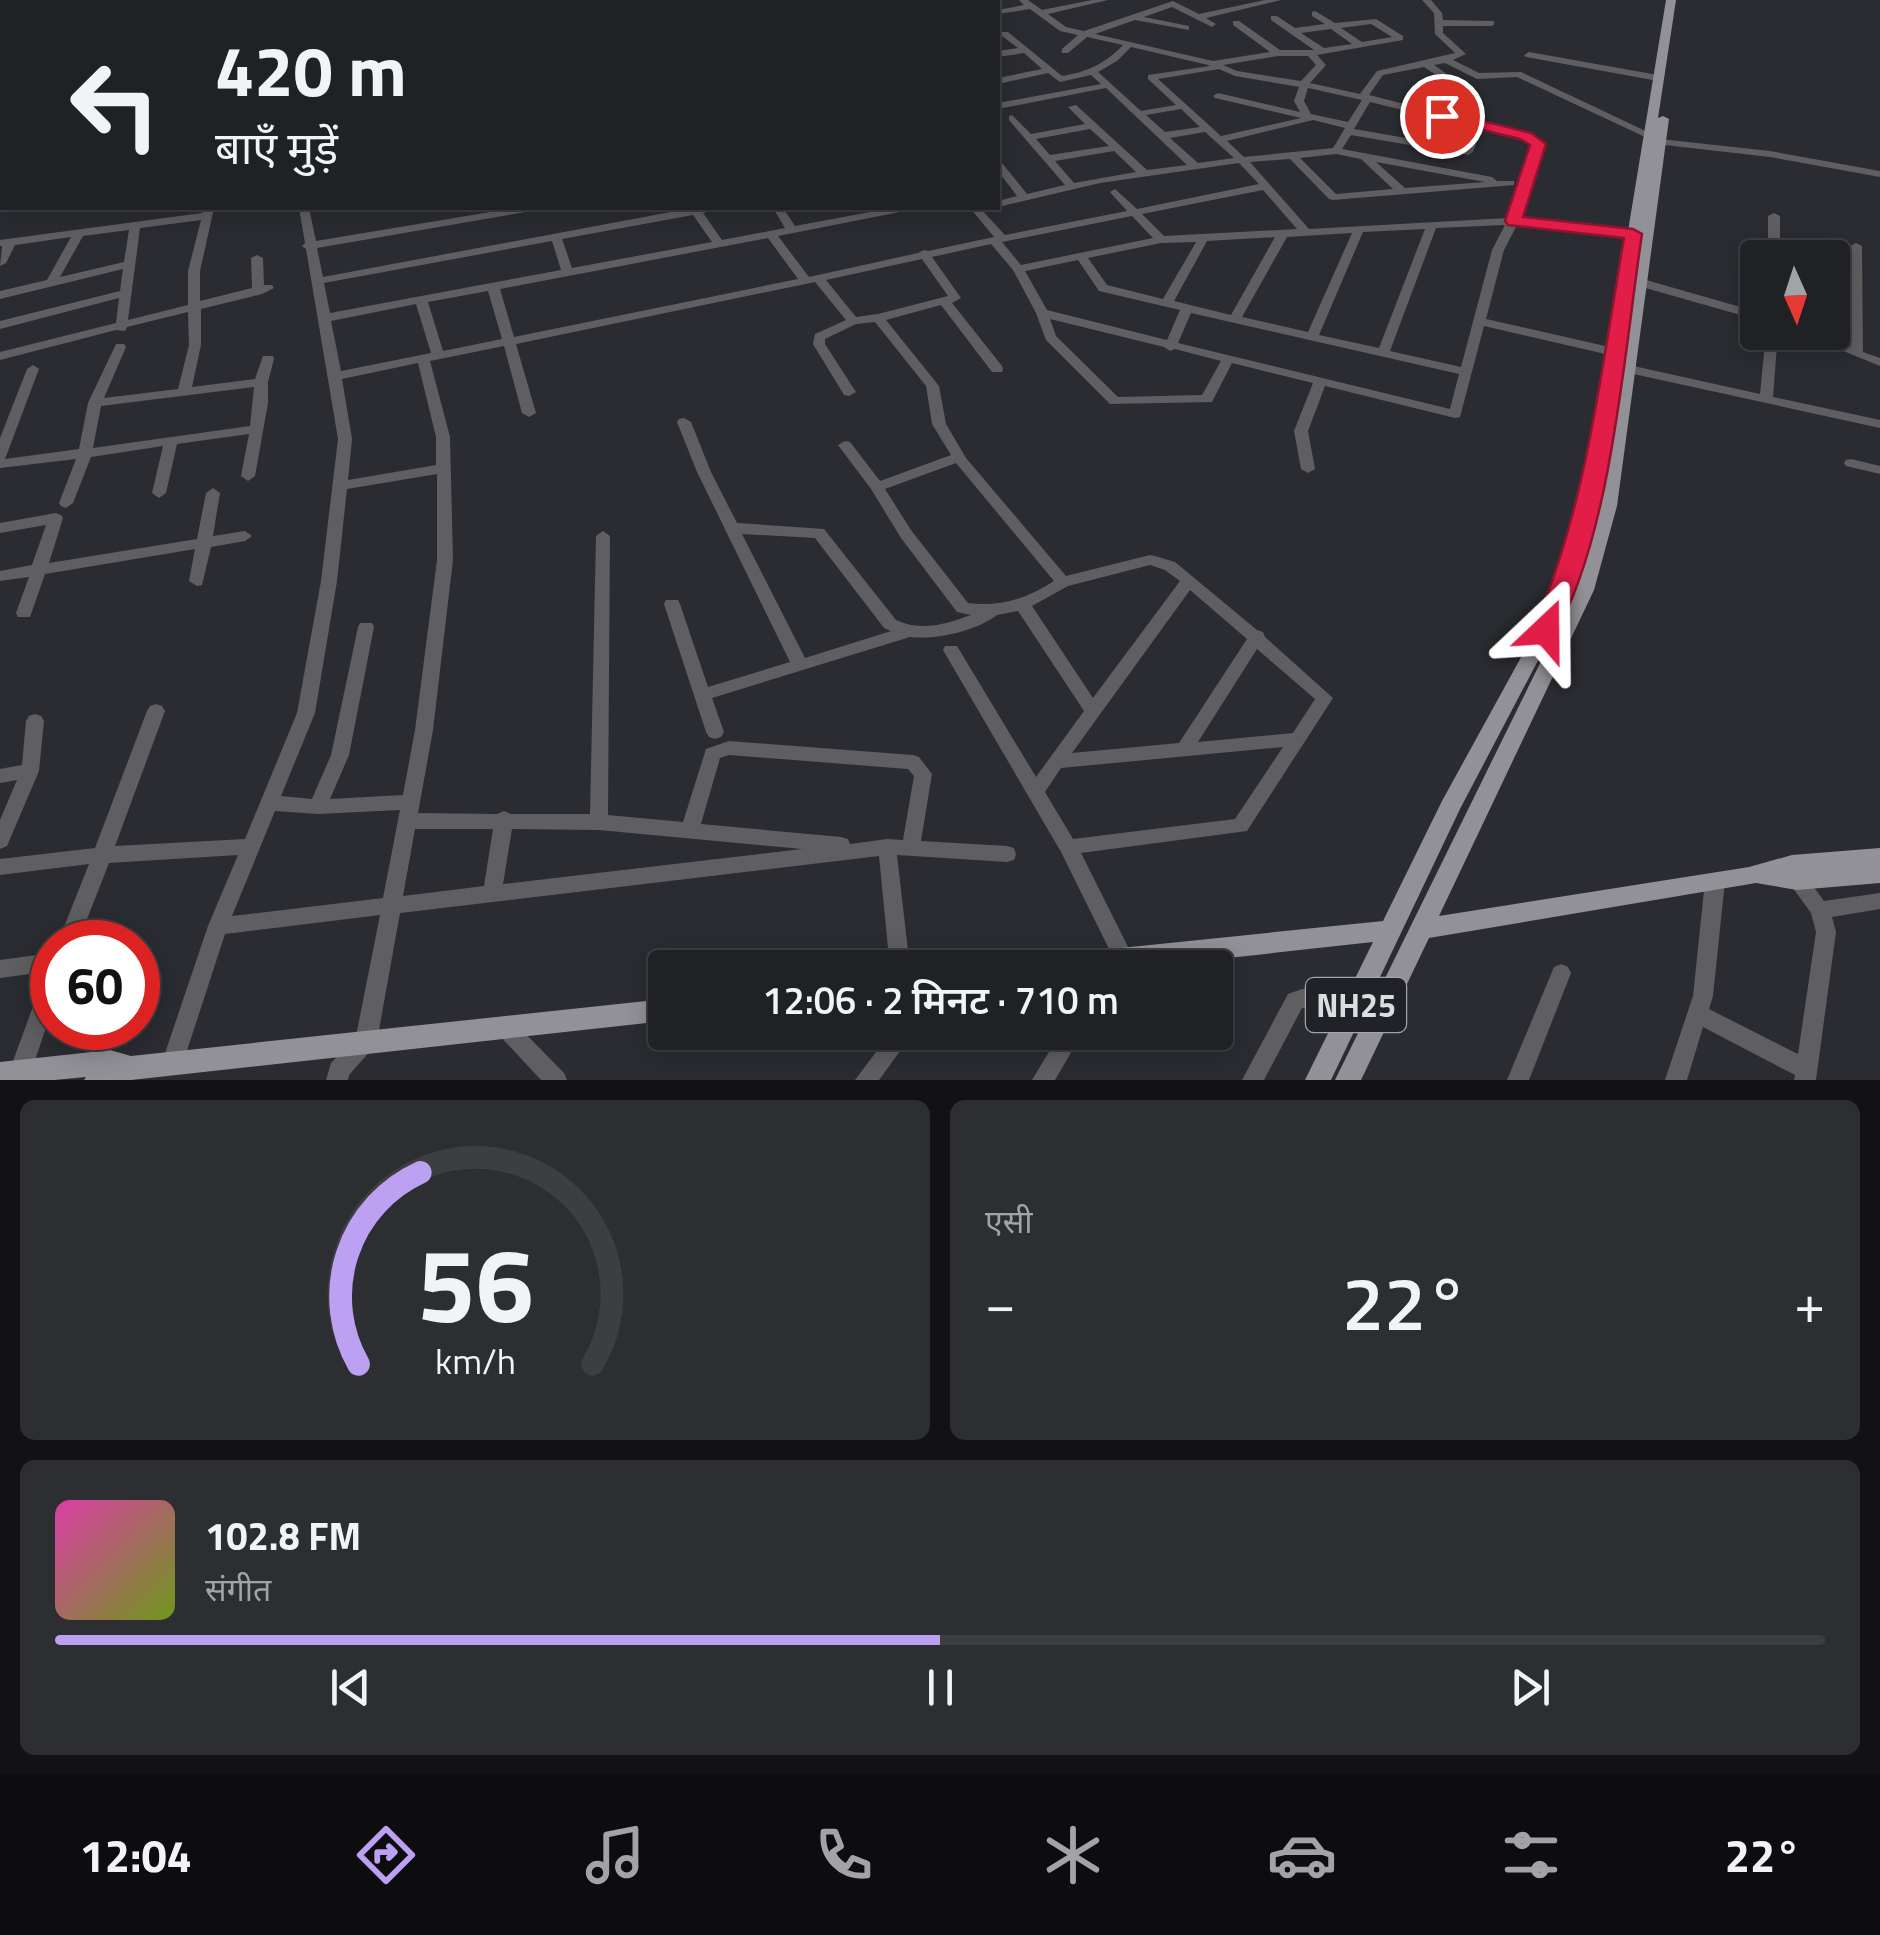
<!DOCTYPE html>
<html lang="hi">
<head>
<meta charset="utf-8">
<style>
  :root { --surface:#202125; --page:#2d2e32; --text:#f1f3f6; --muted:#a2a3a7; --line:#3d3e42; --accent:#bca0f2 }
  body { margin:0; font-family:"Titillium Web","Noto Sans Devanagari",sans-serif; background:var(--page); color:var(--text); height:100vh; display:flex; flex-direction:column; font-size:38px; white-space:nowrap }
  * { box-sizing:border-box; margin:0 }
  p { font-size:32px; color:var(--muted) }
  .icon { flex:none; width:55px; height:55px; fill:none; stroke:currentColor; stroke-width:2; stroke-linecap:round; stroke-linejoin:round }
  .map { position:relative; height:1080px; overflow:hidden }
  .details { display:flex; flex-direction:column; gap:20px; padding:20px; background:#121214; flex:1 }
  .details>* { flex:none }
  .guide { position:absolute; left:0px; top:0px; width:1000px; height:210px; box-shadow:0 5px 25px #0003,0 0 0 2px var(--line); background:#202125; color:var(--text); overflow:hidden }
  .needle { width:65px; rotate:177deg }
  .controls { position:absolute; left:1740px; top:240px; display:grid; gap:20px }
  .controls a { display:grid; place-items:center; width:110px; height:110px; border-radius:10px; background:var(--surface); box-shadow:0 5px 25px #0003,0 0 0 2px var(--line); font-size:50px }
  .speed { position:absolute; left:30px; top:920px; display:flex; gap:20px; font-size:50px; font-weight:700; text-align:center }
  .speed>* { display:grid; place-content:center; width:130px; height:130px; border-radius:50%; background:var(--surface); box-shadow:0 5px 25px #0003,0 0 0 2px var(--line); line-height:1 }
  .speed .limit { border:15px solid #d22; background:#fff; color:#111 }
  .pin { position:absolute; display:grid; place-items:center; width:85px; height:85px; color:#fff; margin:-42px; border:5px solid #fff; border-radius:50%; box-shadow:0 2px 10px #0007 }
  .me { position:absolute; width:110px; margin:-55px; rotate:23deg; stroke-linejoin:round; filter:drop-shadow(0 0 8px #0008) }
  .turn { display:flex; align-items:center; gap:35px; height:210px; padding:0 50px; font-size:45px }
  .turn .icon { width:130px; height:130px; stroke-width:2.5 }
  .turn b { display:block; font-size:70px; line-height:85px }
  .big { font-size:75px; font-weight:600; line-height:1.1 }
  .details .tile { flex:1; display:flex; flex-direction:column; justify-content:center; gap:15px; min-width:0; padding:0 35px; border-radius:15px; background:var(--page) }
  .details .dial { align-items:center; gap:0 }
  .dial svg { height:260px; overflow:visible; fill:none; stroke:var(--line); stroke-width:7; stroke-linecap:round; text-anchor:middle }
  .dial text { fill:var(--text); stroke:none }
  .song { display:flex; align-items:center; gap:30px }
  .cover { width:120px; height:120px; border-radius:15px; background:linear-gradient(135deg,hsl(320 70% 55%),hsl(80 70% 35%)) }
  .played { height:10px; border-radius:5px; background:linear-gradient(90deg,var(--accent) 50%,var(--line) 50%) }
  .keys { display:flex; justify-content:space-around; direction:ltr }
  .heat { display:flex; justify-content:space-between; align-items:center; font-size:55px; direction:ltr }
  .details .tiles { flex:1; display:grid; gap:20px; grid-template-columns:1fr 1fr }
  .tile:last-child { grid-column:span 2 }
  .trip { position:absolute; left:648px; top:950px; width:585px; height:100px; border-radius:10px; background:var(--surface); box-shadow:0 5px 25px #0003,0 0 0 2px var(--line); font-weight:600; line-height:100px; text-align:center }
  .dock { display:flex; height:160px; justify-content:space-around; align-items:center; background:#0d0d0f; color:var(--muted) }
  .dock .icon { width:70px; height:70px }
  .dock .on { color:var(--accent) }
  .dock b { font-size:45px; color:var(--text) }
  .map>svg:first-child { display:block }
  .lines { fill:none; stroke-linecap:round; stroke-linejoin:round }
  .minor { fill:#5f5f62; fill-rule:evenodd }
  .major { fill:#919197; fill-rule:evenodd }
  .route { fill:#e11d48; stroke:#92132f; stroke-width:2.5 }
  .labels { text-anchor:middle; dominant-baseline:central; stroke-width:10; stroke-linejoin:round; paint-order:stroke }
  .shield { fill:#212227; stroke:#a4a5a8; stroke-width:2.5 }
  .shield-label { font-size:32px; font-weight:bold; fill:#dcdde0 }
</style>
</head>
<body>
<div class="map">
<svg width="1880" height="1080" viewBox="0 0 1880 1080">
  <rect width="100%" height="100%" fill="#2b2c31"/>
  <g class="lines">
    <g class="minor">
      <path d="M20,0H31L28,2H18Z"/>
      <path d="M101,0H119L115,2H99Z"/>
      <path d="M152,0H160L159,2H151Z"/>
      <path d="M172,0H180L181,2H173Z"/>
      <path d="M243,0H252L253,2H245Z"/>
      <path d="M305,0H323L319,2H303Z"/>
      <path d="M392,0H410L406,2H390Z"/>
      <path d="M473,0H490L486,2H472Z"/>
      <path d="M559,0H574L570,2H557Z"/>
      <path d="M624,0H634L635,2H626Z"/>
      <path d="M647,0H667L663,2H645Z"/>
      <path d="M741,0H750L751,2H743Z"/>
      <path d="M851,0H861L862,2H853Z"/>
      <path d="M907,0H917L918,2H909Z"/>
      <path d="M962,0H971L972,2H964Z"/>
      <path d="M1019,0H1028L1042,10L1092,0H1108L1048,14L1066,27L1084,31L1173,1L1199,14L1265,0H1281L1206,18L1216,24L1212,27L1172,7L1144,17L1189,26V30L1135,20L1095,34L1213,61L1270,52L1233,25V21H1239L1280,50H1314L1271,20V16H1277L1295,28L1325,24L1312,16V12L1315,11L1335,23L1376,19L1403,36V40L1317,55L1326,65L1310,83L1360,94L1377,71L1455,53L1435,34L1434,13L1422,0H1431L1442,13L1443,20L1494,21V25L1491,26H1443V33L1466,54L1453,60L1479,73L1521,72L1654,135L1645,137L1517,77L1477,79L1445,63L1434,65L1473,92L1449,115L1530,134L1543,143L1519,218L1647,233L1653,236L1647,239L1517,225L1504,250L1486,319L1627,351L1633,355L1627,359L1484,326L1460,417L1455,418L1325,386L1308,431L1315,469L1308,473L1301,469L1294,431L1313,383L1232,363L1212,402L1110,404L1046,340L1036,313L1013,270L991,244L932,257L961,298L952,303L1002,366L1003,369L1002,372H992L941,305L886,320L939,386L946,424L966,458L1066,576L1150,555L1155,556L1175,562L1257,630L1263,632L1265,637L1333,698L1247,831L1081,853L1133,957L1130,963L1123,966L1116,963L1061,852L943,650L945,646H957L1036,777L1084,711L1018,611L997,615C976,631 937,640 910,637L712,698L724,732L721,737L715,739L709,737L706,732L664,604L666,600H678L680,604L708,687L790,662L697,472L677,422L679,419L684,418L691,422L711,472L737,523L824,529L896,620C922,632 946,624 971,615L957,612L901,538L871,489L838,445L845,441L850,442L880,481L951,455L932,424L926,386L875,322L856,324L825,339V344L856,392L849,396L844,395L813,344L815,334L846,320L815,282L516,344L536,413L529,417L522,413L504,346L430,361L450,437L453,560L433,730L418,813L497,814L504,811L511,814H590L596,536L603,531L610,536L608,815L683,822L706,749L729,741L913,755L919,757L932,774L921,841L1007,846L1014,848L1016,854L1014,860L1007,862L897,855L910,968H890L879,856L400,913L377,1041L373,1048L349,1075L348,1080H326L331,1063L356,1036L380,915L225,934L181,1069L173,1072L165,1069L162,1062L208,926L238,855L109,863L78,942H58L89,864L0,875V859L95,848L147,711L150,706L156,704L162,706L165,711L115,846L245,839L297,713L321,581L338,439L306,249L302,246L305,243L299,208H309L316,241L515,208H536L531,211L317,248L323,277L692,208H716L715,210L703,213L722,240L785,228L773,208H783L795,226L891,208H910L905,211L778,236L809,277L918,253L924,250L928,251L994,237L970,208H980L1005,235L1127,211L1110,192L1115,189L1137,209L1259,184L1239,163L1100,183L998,207V201L1017,196L998,171V162L1002,163L1027,194L1065,185L1009,120V116L1012,115L1031,134L1085,124L1068,107L1076,105L1147,170L1187,165L1106,88L998,109V103L1101,84L1091,75L1060,82L1048,73L998,84V78L1042,69L1024,53L998,57V51L1018,48L1002,36V32H1008L1062,76C1087,72 1105,64 1123,45L1087,37L1068,53H1062V49L1078,35L1060,31L1030,9L998,14V10L1024,5ZM1371,24L1392,37L1362,42L1341,28ZM1331,29L1352,44L1324,48L1301,33ZM1131,47L1208,65L1210,66L1148,75V79L1176,105L1141,111L1098,72L1117,61ZM1278,56H1308L1316,65L1301,81L1237,71L1223,65ZM1424,67L1462,92L1440,113L1369,95L1383,75ZM1219,69L1235,76L1299,87L1294,101L1300,112L1218,93L1213,96L1215,98L1301,118L1221,136L1158,79ZM1308,88L1362,100L1348,122L1311,114L1304,101ZM1370,102L1473,127L1464,148L1354,129ZM1181,109L1200,127L1165,132L1146,115ZM1313,120L1345,128L1333,148L1244,157L1227,141ZM1090,129L1109,146L1050,155L1036,139ZM1482,129L1523,138L1533,144L1508,218L1309,229L1250,162L1290,159L1329,199L1333,200L1514,185V181H1497L1492,177L1342,149L1351,135L1468,155L1473,152ZM1205,132L1234,158L1198,163L1170,138ZM1114,151L1136,172L1074,183L1055,161ZM1336,154L1361,159L1393,189L1336,194L1300,158ZM1376,162L1485,182L1405,188ZM1263,190L1297,229L1164,236L1142,214ZM693,215L712,242L572,268L562,239ZM1132,216L1153,238L1021,265L1002,242ZM1505,225L1492,250L1461,367L1390,351L1436,228ZM1425,229L1379,348L1319,335L1363,232ZM1352,233L1308,332L1242,317L1287,237ZM1275,237L1231,315L1174,301L1207,241ZM768,238L798,279L514,337L500,289ZM552,241L561,270L330,313L324,283ZM1196,242L1163,299L1107,285L1088,258L1161,243ZM922,259L948,296L878,314L856,317L826,280ZM1078,260L1099,291L1180,310L1167,340L1047,310L1025,271ZM488,291L502,339L443,351L428,302ZM416,304L431,353L341,371L331,321ZM1191,313L1459,374L1450,409L1178,343ZM1050,319L1164,347L1170,351L1175,349L1221,361L1202,395L1118,397L1056,336ZM418,363L436,437V465L348,480L352,439L342,379ZM956,463L1054,581C1027,599 999,607 968,603L911,530L885,489ZM437,474V560L415,730L403,795L330,799L349,755L374,627L372,623H360L358,627L331,755L312,799L281,796L315,713L337,581L347,489ZM742,534L815,538L884,628L891,631L805,658ZM1150,565L1165,570L1180,581L1093,698L1032,606L1068,586ZM1190,590L1247,639L1179,743L1072,753ZM1257,649L1315,699L1293,733L1198,742ZM1283,747L1235,819L1073,839L1045,792L1061,768ZM729,755L908,769L914,776L903,840L887,839L850,844L848,839L841,837L701,824L720,758ZM400,810L383,898L232,916L275,811L318,814ZM415,829H493L484,886L403,896ZM512,829L599,830L802,849L503,884Z"/>
      <path d="M2,8V14L0,15V9Z"/>
      <path d="M2,35V41L0,42V36Z"/>
      <path d="M1529,52L1658,75L1663,78L1658,81L1526,57L1524,55Z"/>
      <rect x="0" y="66" width="2" height="6"/>
      <rect x="0" y="123" width="2" height="6"/>
      <path d="M0,138H2V146L0,147Z"/>
      <path d="M1660,139L1770,151L1880,171V177L1770,157L1656,144L1655,142Z"/>
      <path d="M204,208H214L200,271V301L252,288L251,258L257,255L263,258L264,285H272L274,288L262,294L201,309V345L192,387L255,379L263,356H273L274,359L268,382V403L255,476L248,481L241,476L249,434L177,444L166,493L159,498L152,493L163,446L91,457L73,503L66,508L61,506L59,503L76,459L0,468V438L27,369L33,365L39,369L5,459L79,449L88,403L116,344H124L126,347L104,398L178,389L189,345L188,312L127,327L125,331L116,330L0,360V352L116,323L119,298L0,329V321L120,291L123,269L0,299V291L47,280L71,237L15,245L6,263L0,266L2,246H0V240L202,213ZM201,220L188,271V305L128,320L140,228ZM129,230L124,262L60,277L83,236ZM254,387L250,426L93,448L101,406Z"/>
      <path d="M1774,213L1780,216V258H1768V216Z"/>
      <path d="M1856,243L1862,246L1863,352L1880,358V366L1797,332H1815L1851,347L1850,246Z"/>
      <path d="M1639,278L1758,312V320L1635,285V279Z"/>
      <path d="M1766,332H1778L1773,397L1880,420V428L1629,373L1623,369L1629,365L1760,394Z"/>
      <path d="M1851,459L1880,466V474L1846,466L1844,463L1846,460Z"/>
      <path d="M213,488L220,493L213,536L245,531L252,536L245,541L211,547L202,585L197,586L189,581L195,549L45,574L30,617H18L16,613L29,577L0,581V571L32,565L46,525L0,533V523L56,513L61,515L63,518L49,563L197,539L206,493Z"/>
      <path d="M35,714L41,716L44,721L39,771L7,846L0,849V820L17,780L0,783V769L22,765L26,721L29,716Z"/>
      <path d="M1792,865L1799,867L1824,901L1880,893V909L1832,917L1836,932L1816,1080H1794L1795,1075L1703,1027L1687,1080H1665L1693,996L1705,881L1708,875L1715,873L1722,875L1725,881L1713,996L1709,1009L1798,1054L1816,932L1811,913L1782,873L1785,867Z"/>
      <path d="M52,953V971L0,978V960Z"/>
      <path d="M1561,964L1568,967L1571,973L1529,1080H1507L1554,967Z"/>
      <path d="M52,973V1010L31,1072L28,1079L14,1080L9,1072L42,982L45,975Z"/>
      <path d="M1302,989L1323,991L1358,1008L1361,1015L1358,1022L1351,1025L1320,1009L1302,1008L1264,1080H1242L1288,994Z"/>
      <path d="M507,1019L514,1022L564,1073L567,1080H541L500,1036L497,1029L500,1022Z"/>
      <path d="M891,1032H914L879,1080H855Z"/>
      <path d="M1061,1032H1083L1055,1080H1032Z"/>
    </g>
    <g class="major">
      <path d="M1666,0H1676L1658,118L1663,116L1669,119L1617,506L1594,590L1439,916L1749,867L1792,855L1880,848V883L1797,890L1756,883L1429,938L1361,1080H1335L1576,590L1599,506L1606,463L1573,585L1554,630L1460,809L1331,1080H1305L1373,942L1137,968H1021L1025,960L1033,957L1383,921L1442,801L1536,630L1555,585L1590,462Z"/>
      <path d="M665,999V1021L131,1080H84L86,1077L54,1080H0V1062L110,1050L131,1056Z"/>
    </g>
  </g>
  <path class="route" d="M1442,111L1531,133L1546,144L1523,217L1633,229L1642,234C1624,352 1612,534 1554,636L1546,639L1533,630C1587,506 1601,370 1624,238L1508,225L1505,221L1530,145L1520,139L1437,119L1435,116Z"/>
  <g class="labels">
    <rect class="shield" x="1306" y="978" width="100" height="54" rx="8"/>
    <g class="shield-label">
      <text x="1356" y="1005">NH25</text>
    </g>
  </g>
</svg>
<div class="controls">
<a><svg class="needle" viewBox="-14 -14 28 28"><path d="M0-13l5 13h-10z" fill="#e53935"/><path d="M0 13l5-13h-10z" fill="#a2a3a7"/></svg></a>
</div>
<div class="speed"><div class="limit">60</div></div>
<div class="pin" style="left:1442px;top:116px;background:#d93025"><svg class="icon" aria-label="arrive" viewBox="0 0 24 24"><path d="M6 21V4h12l-3 4 3 4H6"/></svg></div>
<svg class="me" style="left:1546px;top:630px" viewBox="-20 -20 40 40"><path d="M0-17L14 15 0 8-14 15z" fill="#e11d48" stroke="#fff" stroke-width="4"/></svg>
<div class="trip">12:06 · 2 मिनट · 710 m</div>
<div class="guide">
<div class="turn"><svg class="icon" aria-label="left" viewBox="0 0 24 24"><path d="M17 20v-9H6M10 6l-5 5 5 5"/></svg><div><b>420 m</b>बाएँ मुड़ें</div></div>
</div>
</div>
<section class="details">
<div class="tiles">
<div class="tile dial"><svg viewBox="0 0 100 80">
<path d="M14 69A42 42 0 1 1 86 69"/>
<path d="M14 69A42 42 0 0 1 33 10" stroke="#bca0f2"/>
<text x="50" y="56" font-size="32" font-weight="700">56</text>
<text x="50" y="72" font-size="11">km/h</text>
</svg></div>
<div class="tile"><p>एसी</p>
<div class="heat"><a>−</a><b class="big">22°</b><a>+</a></div>
</div>
<div class="tile">
<div class="song"><i class="cover"></i><div><b>102.8 FM</b><p>संगीत</p></div></div>
<div class="played"></div>
<div class="keys"><svg class="icon" aria-label="previous" viewBox="0 0 24 24"><path d="M18 5L8 12l10 7zM5 5v14"/></svg><svg class="icon" aria-label="pause" viewBox="0 0 24 24"><path d="M8 5v14M16 5v14"/></svg><svg class="icon" aria-label="next" viewBox="0 0 24 24"><path d="M6 5l10 7-10 7zM19 5v14"/></svg></div>
</div>
</div>
</section>
<nav class="dock">
<b>12:04</b>
<svg class="icon on" aria-label="directions" viewBox="0 0 24 24"><path d="M12 3l9 9-9 9-9-9zM9 14v-3h6M13 9l2 2-2 2"/></svg>
<svg class="icon" aria-label="music" viewBox="0 0 24 24"><path d="M9 18V5l10-2v13"/><circle cx="6" cy="18" r="3"/><circle cx="16" cy="16" r="3"/></svg>
<svg class="icon" aria-label="phone" viewBox="0 0 24 24"><path d="M5 4h4l2 5-3 2q2 4 5 5l2-3 5 2v4C11 20 4 13 5 4z"/></svg>
<svg class="icon" aria-label="climate" viewBox="0 0 24 24"><path d="M12 3v18M4 7l16 10M4 17L20 7"/></svg>
<svg class="icon" aria-label="car" viewBox="0 0 24 24"><path d="M5 17H2v-5l4-1 3-4h7l3 4 3 1v5h-3M9 17h6M6 11h13"/><circle cx="7" cy="17" r="2"/><circle cx="17" cy="17" r="2"/></svg>
<svg class="icon" aria-label="filters" viewBox="0 0 24 24"><path d="M4 7h16M4 17h16"/><circle cx="9" cy="7" r="2"/><circle cx="15" cy="17" r="2"/></svg>
<b>22°</b>
</nav>
</body>
</html>
